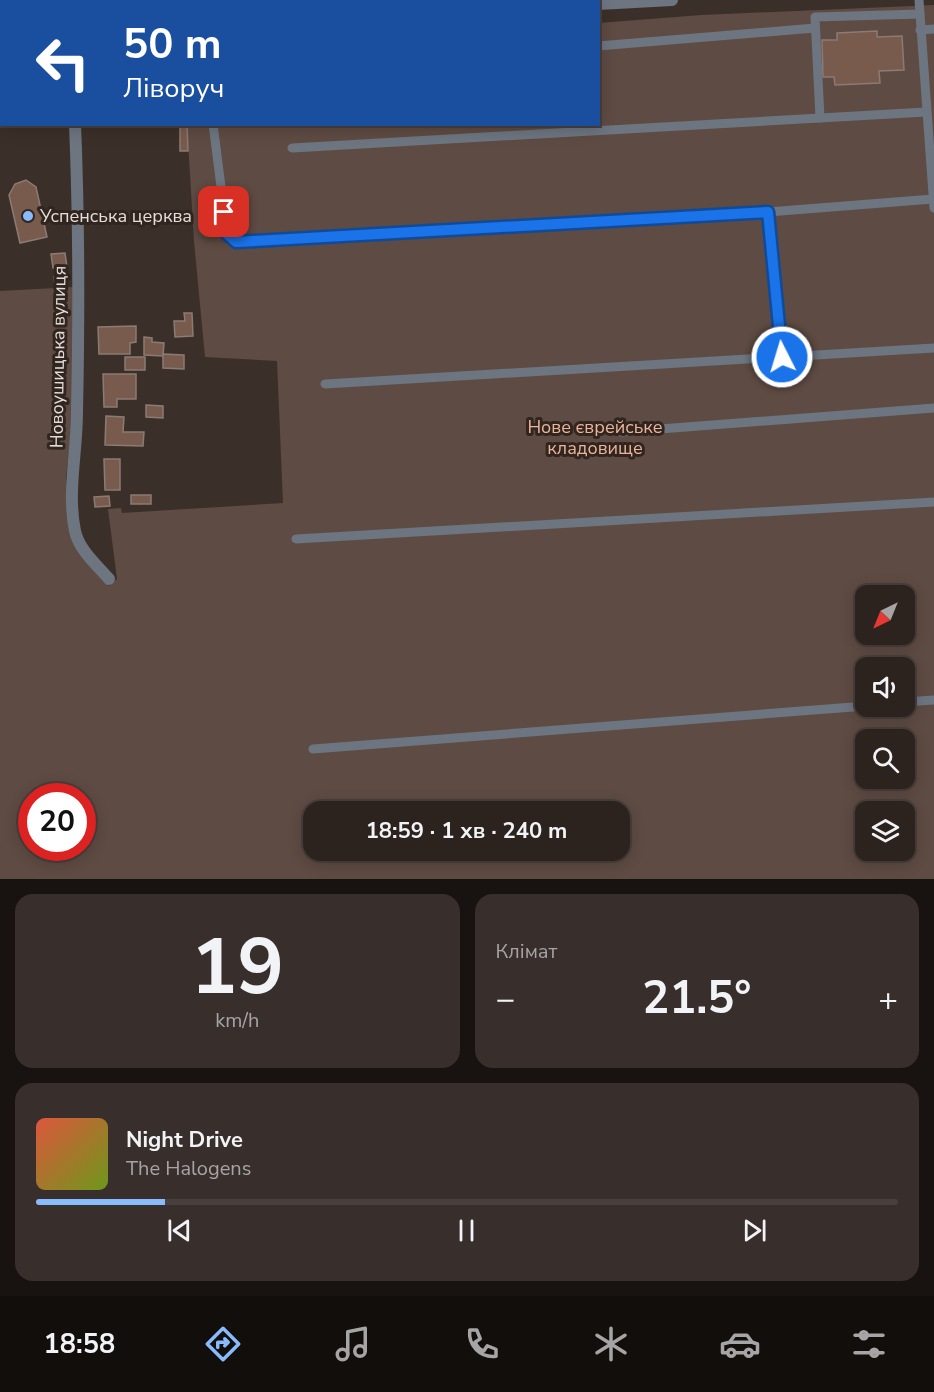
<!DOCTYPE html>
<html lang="uk">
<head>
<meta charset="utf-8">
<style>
  :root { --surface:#2c231f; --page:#382f2c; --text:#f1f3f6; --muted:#a6a4a4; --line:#48403d; --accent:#89bafc }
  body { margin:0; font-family:"Nunito Sans",sans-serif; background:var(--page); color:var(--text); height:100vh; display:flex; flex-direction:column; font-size:22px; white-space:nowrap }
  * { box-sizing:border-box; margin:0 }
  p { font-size:20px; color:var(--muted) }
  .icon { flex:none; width:33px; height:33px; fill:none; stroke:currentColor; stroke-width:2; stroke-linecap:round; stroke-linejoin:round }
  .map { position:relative; height:879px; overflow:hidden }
  .side { display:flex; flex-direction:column; gap:15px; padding:15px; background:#181311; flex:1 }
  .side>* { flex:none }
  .guide { position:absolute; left:0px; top:0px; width:600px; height:126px; box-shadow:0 3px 15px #0003,0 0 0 2px var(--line); background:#1a4fa0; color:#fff; overflow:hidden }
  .needle { width:39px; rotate:223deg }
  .buttons { position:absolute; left:855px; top:585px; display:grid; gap:12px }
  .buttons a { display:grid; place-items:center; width:60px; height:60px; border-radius:12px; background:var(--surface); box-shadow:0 3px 15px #0003,0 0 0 2px var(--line); font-size:30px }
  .speed { position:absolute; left:18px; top:783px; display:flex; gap:12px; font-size:30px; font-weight:700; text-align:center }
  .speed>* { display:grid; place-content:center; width:78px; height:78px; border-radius:50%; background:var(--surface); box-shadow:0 3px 15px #0003,0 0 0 2px var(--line); line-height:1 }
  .speed .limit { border:9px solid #d22; background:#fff; color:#111 }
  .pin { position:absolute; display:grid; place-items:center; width:51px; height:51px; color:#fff; margin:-26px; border-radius:12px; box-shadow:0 3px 9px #0006 }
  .me { position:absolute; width:66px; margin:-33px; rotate:355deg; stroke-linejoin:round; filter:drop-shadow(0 0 4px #0008) }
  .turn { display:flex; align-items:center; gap:21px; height:126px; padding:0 24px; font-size:27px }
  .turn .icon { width:78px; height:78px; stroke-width:2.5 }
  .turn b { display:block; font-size:42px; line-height:51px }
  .big { font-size:45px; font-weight:700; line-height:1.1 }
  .side .tile { flex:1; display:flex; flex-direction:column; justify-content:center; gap:9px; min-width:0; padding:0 21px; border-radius:18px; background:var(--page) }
  .side .dial { align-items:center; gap:0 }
  .dial b { font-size:78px; line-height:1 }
  .song { display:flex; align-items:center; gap:18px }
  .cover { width:72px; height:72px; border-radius:9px; background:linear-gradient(135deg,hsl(10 70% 55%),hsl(80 70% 35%)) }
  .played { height:6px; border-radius:3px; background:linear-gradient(90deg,var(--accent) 15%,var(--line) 15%) }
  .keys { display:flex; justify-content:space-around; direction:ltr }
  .heat { display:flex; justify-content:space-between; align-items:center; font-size:33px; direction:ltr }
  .side .tiles { flex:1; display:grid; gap:15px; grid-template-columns:1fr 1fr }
  .tile:last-child { grid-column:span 2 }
  .trip { position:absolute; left:303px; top:801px; width:327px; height:60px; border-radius:18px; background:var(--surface); box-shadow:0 3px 15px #0003,0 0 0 2px var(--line); font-weight:700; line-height:60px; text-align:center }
  .tab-bar { display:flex; height:96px; justify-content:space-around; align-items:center; background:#120e0c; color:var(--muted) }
  .tab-bar .icon { width:42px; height:42px }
  .tab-bar .active { color:var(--accent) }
  .tab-bar b { font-size:27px; color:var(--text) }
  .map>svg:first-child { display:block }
  .green { fill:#5e4b43; fill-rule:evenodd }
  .building { fill:#795b4d; stroke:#8a7b74; stroke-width:1.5 }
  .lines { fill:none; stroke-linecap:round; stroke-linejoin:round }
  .path { stroke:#776c67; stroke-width:4; stroke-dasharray:4.5 3; stroke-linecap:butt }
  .service { stroke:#6c7580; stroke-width:9 }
  .minor { stroke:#6c7580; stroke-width:12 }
  .route-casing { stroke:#114b97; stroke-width:15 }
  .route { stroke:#1a73e8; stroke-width:10 }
  .poi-dot { fill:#89bafc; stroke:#31251f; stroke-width:2 }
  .labels { text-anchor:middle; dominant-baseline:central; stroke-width:6; stroke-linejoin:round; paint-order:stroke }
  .poi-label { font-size:18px; fill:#e6ddd9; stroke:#31251f; text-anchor:start }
  .street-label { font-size:18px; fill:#e6ddd9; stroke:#31251f }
  .park-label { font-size:18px; fill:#ecb499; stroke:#31251f }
</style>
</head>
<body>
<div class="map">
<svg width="934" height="879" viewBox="0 0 934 879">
  <rect width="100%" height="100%" fill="#3b2f29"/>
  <g class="green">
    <path d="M41,0H395L373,2Z"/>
    <path d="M934,5V879H0V291L74,287L73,417L66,477L70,532L77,548L109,586L117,579L108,509L121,508L122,513L283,503L277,361L205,357L194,241L187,125L598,124L599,23L701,15ZM866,596H904V634H866ZM866,668H904V706H866ZM866,740H904V778H866ZM32,796H82V848H32ZM314,812H620V850H314ZM866,812H904V850H866Z"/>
  </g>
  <g class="building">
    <path d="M877,31V37L902,36L904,70L879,71L880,83L835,85L834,77H823L822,40H837V33Z"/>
    <path d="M180,124H187L188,151H180Z"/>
    <path d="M26,180L36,187L47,237L20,243L9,195L15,184Z"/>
    <path d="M65,253L67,267L53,268L51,254Z"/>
    <path d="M64,276L65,283L55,285L54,277Z"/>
    <path d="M184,313H192L193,336L175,337L174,321H185Z"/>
    <path d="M136,326V342L130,343V354H99L98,327Z"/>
    <path d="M144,337L152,338V342L164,343L163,356L144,355Z"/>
    <path d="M163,354L184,355V369L163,368Z"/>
    <rect x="125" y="357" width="20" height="13"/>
    <path d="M103,374H136V399H117V407H104Z"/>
    <path d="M146,405L163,406V418L146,417Z"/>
    <path d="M106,416L124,417L123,432H144L143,446L105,445Z"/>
    <path d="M104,459H120V490H105Z"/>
    <rect x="131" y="495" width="20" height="9"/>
    <path d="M109,496L110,506L95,507L94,497Z"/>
  </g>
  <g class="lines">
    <path class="path" d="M0,57L2,58"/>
    <g class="service">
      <path d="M919,0L934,208"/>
      <path d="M920,14L815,17L820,118L926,112"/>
      <path d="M920,30L934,29"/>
      <path d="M598,46L815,28"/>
      <path d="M213,124L227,234L236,241L768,212L933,199"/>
      <path d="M292,148L820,118"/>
      <path d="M768,212L782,357"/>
      <path d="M325,384L934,348"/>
      <path d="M621,432L934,408"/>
      <path d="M296,539L934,502"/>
      <path d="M904,702L934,700"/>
      <path d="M313,749L866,706"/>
    </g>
    <g class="minor">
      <path d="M30,0L31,2"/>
      <path d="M598,4L672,0"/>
      <path d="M75,124C79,220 79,317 77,412C77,452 67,492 75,531C79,550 97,565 109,579"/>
    </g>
  </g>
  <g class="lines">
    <defs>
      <path id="route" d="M224,212L227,234L236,242L768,212L782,357"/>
    </defs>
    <use href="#route" class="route-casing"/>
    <use href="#route" class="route"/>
  </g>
  <circle class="poi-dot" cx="28" cy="216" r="6"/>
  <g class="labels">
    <g class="poi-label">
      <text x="40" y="216">Успенська церква</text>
    </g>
    <g class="street-label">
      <text transform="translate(58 357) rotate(-89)">Новоушицька вулиця</text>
    </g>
    <g class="park-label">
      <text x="595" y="427">Нове єврейське<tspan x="595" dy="21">кладовище</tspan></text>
    </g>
  </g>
</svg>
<div class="buttons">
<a><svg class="needle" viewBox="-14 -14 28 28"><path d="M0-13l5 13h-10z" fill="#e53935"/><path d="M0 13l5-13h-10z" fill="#a6a4a4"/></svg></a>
<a><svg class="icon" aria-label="sound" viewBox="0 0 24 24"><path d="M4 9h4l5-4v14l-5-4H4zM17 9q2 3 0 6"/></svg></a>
<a><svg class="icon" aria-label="search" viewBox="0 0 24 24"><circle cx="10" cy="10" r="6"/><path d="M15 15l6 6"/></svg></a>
<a><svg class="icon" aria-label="layers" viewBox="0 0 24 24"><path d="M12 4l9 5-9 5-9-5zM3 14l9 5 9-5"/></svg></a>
</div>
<div class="speed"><div class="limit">20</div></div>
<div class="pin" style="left:224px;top:212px;background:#d93025"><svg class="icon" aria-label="arrive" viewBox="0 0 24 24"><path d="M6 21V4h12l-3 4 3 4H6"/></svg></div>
<svg class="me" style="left:782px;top:357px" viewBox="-20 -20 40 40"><circle r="17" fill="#1a73e8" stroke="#fff" stroke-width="3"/><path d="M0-11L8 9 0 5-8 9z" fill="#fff"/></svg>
<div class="trip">18:59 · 1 хв · 240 m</div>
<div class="guide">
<div class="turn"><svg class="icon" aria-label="left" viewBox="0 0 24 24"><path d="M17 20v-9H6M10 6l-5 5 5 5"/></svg><div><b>50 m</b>Ліворуч</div></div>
</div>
</div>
<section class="side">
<div class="tiles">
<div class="tile dial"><b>19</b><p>km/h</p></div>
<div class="tile"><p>Клімат</p>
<div class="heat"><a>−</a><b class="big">21.5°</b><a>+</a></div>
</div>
<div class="tile">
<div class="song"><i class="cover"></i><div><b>Night Drive</b><p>The Halogens</p></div></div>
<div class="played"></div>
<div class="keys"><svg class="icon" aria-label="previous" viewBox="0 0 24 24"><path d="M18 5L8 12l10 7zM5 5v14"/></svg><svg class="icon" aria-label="pause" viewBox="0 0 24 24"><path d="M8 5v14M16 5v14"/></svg><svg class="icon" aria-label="next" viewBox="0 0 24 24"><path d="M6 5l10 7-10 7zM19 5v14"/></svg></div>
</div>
</div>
</section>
<nav class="tab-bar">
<b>18:58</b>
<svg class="icon active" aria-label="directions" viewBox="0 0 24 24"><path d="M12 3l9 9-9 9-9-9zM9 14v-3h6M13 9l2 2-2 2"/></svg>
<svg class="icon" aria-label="music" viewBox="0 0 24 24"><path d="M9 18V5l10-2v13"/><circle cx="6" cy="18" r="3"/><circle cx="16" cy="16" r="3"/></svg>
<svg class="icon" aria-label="phone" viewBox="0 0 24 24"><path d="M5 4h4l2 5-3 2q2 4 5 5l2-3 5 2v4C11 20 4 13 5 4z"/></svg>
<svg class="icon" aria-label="climate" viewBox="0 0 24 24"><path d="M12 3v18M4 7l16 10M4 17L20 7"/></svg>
<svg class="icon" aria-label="car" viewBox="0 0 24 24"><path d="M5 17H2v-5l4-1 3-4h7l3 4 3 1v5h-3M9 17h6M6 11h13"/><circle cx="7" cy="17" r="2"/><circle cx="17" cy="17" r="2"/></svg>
<svg class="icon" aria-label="filters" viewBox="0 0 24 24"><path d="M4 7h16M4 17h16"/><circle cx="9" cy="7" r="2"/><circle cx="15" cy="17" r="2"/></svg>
</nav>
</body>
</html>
